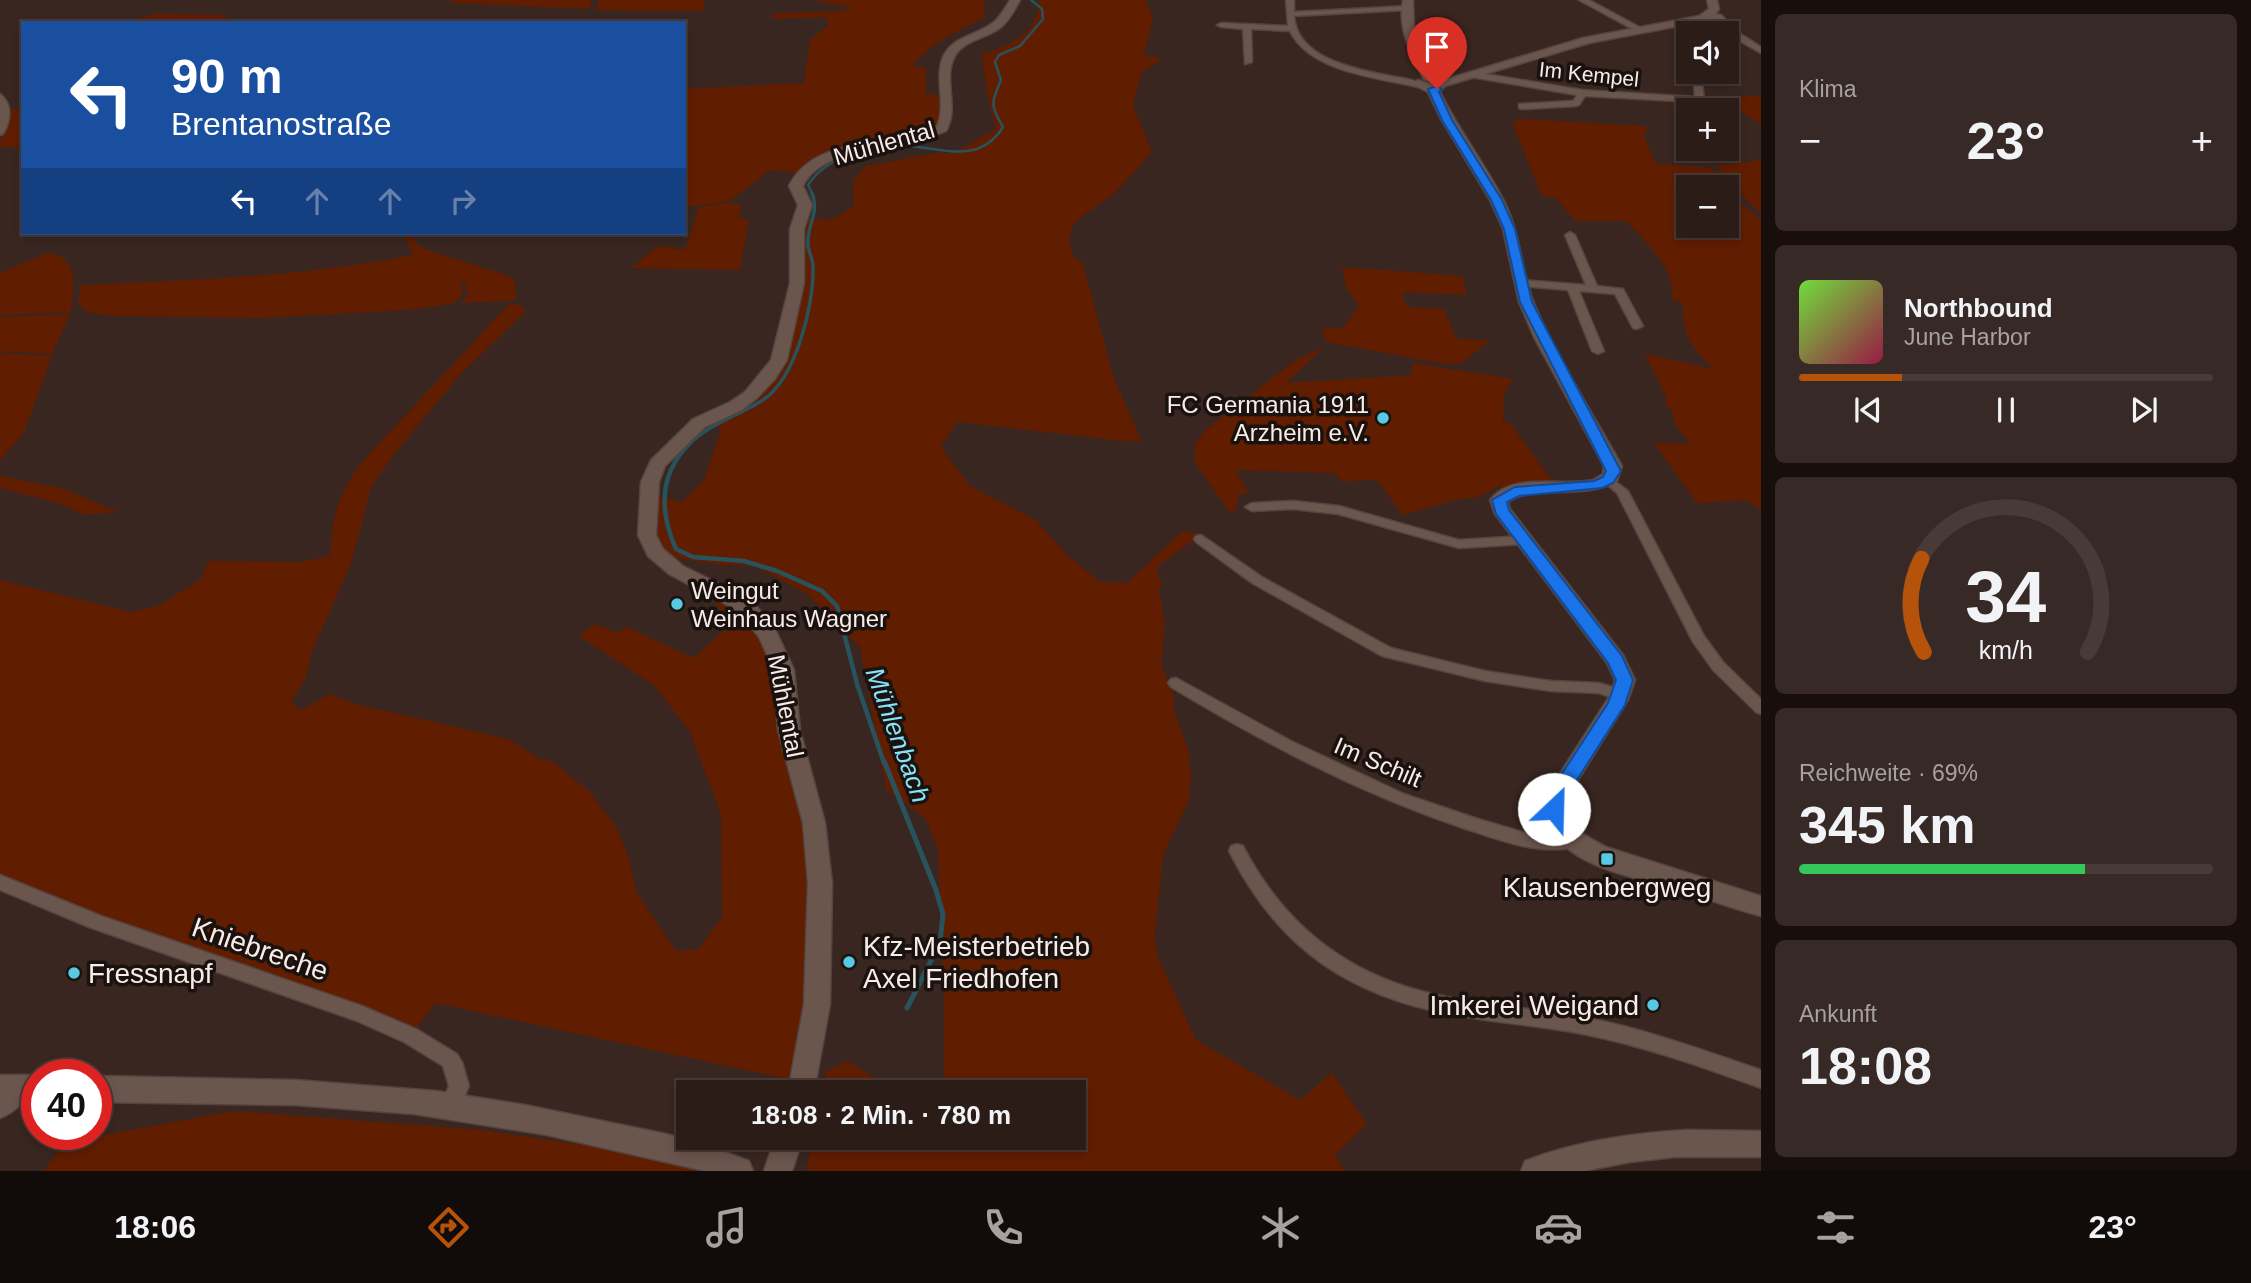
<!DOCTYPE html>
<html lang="de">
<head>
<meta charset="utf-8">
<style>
  :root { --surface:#2b1c18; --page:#372925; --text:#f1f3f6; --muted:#a6a1a2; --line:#473a37; --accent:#b45309 }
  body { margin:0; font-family:Helvetica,sans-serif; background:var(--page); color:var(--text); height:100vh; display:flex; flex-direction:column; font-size:26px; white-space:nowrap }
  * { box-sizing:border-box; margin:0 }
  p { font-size:23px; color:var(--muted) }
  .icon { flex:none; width:38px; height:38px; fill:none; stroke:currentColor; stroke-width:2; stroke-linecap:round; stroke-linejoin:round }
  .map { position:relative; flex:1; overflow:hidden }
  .panel { display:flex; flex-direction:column; gap:14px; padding:14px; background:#180f0d; width:490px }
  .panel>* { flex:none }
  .top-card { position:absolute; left:21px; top:21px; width:665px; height:214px; border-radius:0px; box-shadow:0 4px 10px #0003,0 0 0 2px var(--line); background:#1a4fa0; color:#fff; overflow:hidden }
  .tools { position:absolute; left:1676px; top:21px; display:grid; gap:14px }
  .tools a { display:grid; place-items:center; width:63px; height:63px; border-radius:0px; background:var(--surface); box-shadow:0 4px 10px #0003,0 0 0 2px var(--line); font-size:35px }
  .speed { position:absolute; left:21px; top:1059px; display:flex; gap:14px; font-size:35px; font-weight:700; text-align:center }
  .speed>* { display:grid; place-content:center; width:91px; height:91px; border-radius:50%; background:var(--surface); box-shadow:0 4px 10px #0003,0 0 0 2px var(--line); line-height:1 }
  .speed .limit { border:10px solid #d22; background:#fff; color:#111 }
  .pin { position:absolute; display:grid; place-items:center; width:60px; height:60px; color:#fff; margin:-72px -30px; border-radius:50% 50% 50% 0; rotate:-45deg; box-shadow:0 0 7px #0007 }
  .pin .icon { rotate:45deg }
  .me { position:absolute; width:77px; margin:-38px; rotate:24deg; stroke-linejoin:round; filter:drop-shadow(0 0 5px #0008) }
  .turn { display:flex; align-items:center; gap:24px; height:147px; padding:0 35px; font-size:32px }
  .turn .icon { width:91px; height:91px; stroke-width:2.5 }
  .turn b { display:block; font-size:49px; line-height:60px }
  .lanes { display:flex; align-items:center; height:66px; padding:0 35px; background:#0003; justify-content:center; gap:35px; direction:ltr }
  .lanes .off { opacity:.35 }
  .big { font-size:52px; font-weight:700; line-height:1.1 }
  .panel .card { flex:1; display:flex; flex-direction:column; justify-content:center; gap:10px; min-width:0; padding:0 24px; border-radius:10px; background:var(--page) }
  .panel .dial { align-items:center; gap:0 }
  .dial svg { height:182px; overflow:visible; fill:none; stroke:var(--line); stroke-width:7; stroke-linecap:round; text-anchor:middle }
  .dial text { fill:var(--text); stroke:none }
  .song { display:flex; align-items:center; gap:21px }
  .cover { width:84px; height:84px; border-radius:10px; background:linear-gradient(135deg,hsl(100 70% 55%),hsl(340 70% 35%)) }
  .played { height:7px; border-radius:4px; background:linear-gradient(90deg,var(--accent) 25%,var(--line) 25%) }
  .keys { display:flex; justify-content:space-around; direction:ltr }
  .heat { display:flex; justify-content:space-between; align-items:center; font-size:38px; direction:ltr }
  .charge { height:10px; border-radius:5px; background:linear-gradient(90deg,#34c759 69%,var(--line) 0) }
  .trip { position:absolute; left:676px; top:1080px; width:410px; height:70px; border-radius:0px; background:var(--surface); box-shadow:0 4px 10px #0003,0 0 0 2px var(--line); font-weight:700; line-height:70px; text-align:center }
  .tabs { display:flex; height:112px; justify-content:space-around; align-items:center; background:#110b0a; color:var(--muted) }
  .tabs .icon { width:49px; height:49px }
  .tabs .on { color:var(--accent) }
  .tabs b { font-size:32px; color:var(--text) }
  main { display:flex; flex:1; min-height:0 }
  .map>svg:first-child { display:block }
  .green { fill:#611d00 }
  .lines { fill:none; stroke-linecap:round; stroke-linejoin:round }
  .stream-far3 { stroke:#28535d; stroke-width:2.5 }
  .stream-far2 { stroke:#28535d; stroke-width:3.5 }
  .stream-far1 { stroke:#28535d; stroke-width:4.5 }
  .stream { stroke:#28535d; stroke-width:5 }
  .street-casing { stroke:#53443f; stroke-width:3 }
  .secondary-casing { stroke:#53443f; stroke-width:3 }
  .street { fill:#6b564e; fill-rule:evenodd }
  .secondary { fill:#6b564e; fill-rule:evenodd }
  .route { fill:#1a73e8; stroke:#114b97; stroke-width:2 }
  .poi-dot { fill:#58c9e3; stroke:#1a120f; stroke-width:2.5 }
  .labels { text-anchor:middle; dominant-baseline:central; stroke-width:7; stroke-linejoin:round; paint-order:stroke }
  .far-street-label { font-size:21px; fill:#f9ece8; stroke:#1a120f }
  .street-label { font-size:24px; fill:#f9ece8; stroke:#1a120f }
  .poi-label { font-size:24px; fill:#f9ece8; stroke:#1a120f; text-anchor:end }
  .water-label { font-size:26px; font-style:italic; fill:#86e3fa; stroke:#1a120f }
  .near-poi-label { font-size:28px; fill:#f9ece8; stroke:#1a120f; text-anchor:start }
  .near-street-label { font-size:28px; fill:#f9ece8; stroke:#1a120f }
</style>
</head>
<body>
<main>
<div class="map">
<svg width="1761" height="1171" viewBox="0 0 1761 1171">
  <rect width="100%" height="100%" fill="#392620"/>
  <g class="green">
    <path d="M453,0H592L589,9L450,3Z"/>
    <path d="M599,0H705L703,11L596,10Z"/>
    <path d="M813,0H984L985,17C957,32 933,41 912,66L926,68V94L938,95L943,113L938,128L819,160L798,173L770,170L730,201L684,207V89L804,83L810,40L829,25L825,17L771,19L773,13L848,11L852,8Z"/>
    <path d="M1039,0H1146L1153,19L1144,56L1161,58L1158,61H1160L1141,73L1133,106L1152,152C1138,166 1126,183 1111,196C1100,205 1086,212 1076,222C1066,233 1068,258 1083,263L1113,376L1142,441H1123L957,422L941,447L970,486L1036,520L1067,555L1100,582L1127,583L1183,531L1202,534L1158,566V578L1163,582L1159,590L1165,625L1161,663L1174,696L1173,708L1188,749L1191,776L1189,800L1163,855L1155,934L1157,955L1196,1040L1300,1100L1332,1073L1367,1124L1335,1155L1345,1171H806L813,1138H1073V1092H944V1000L938,849L925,818L886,789L860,647L807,594L753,565H721L669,557L655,542V495L682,502L704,480L721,430L708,420L773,381L804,218L831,220L853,207V181L866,166L937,153H954L996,129L987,93L982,53C1009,47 1040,32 1039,0Z"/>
    <path d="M154,14L229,15L221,23H118Z"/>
    <path d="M1757,95L1761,97V124L1738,110L1745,108L1730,110L1714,101Z"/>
    <path d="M11,109H23V148L0,147C0,133 10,123 11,109Z"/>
    <path d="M1520,119L1645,126L1648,133H1643L1655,163L1712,168L1727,187H1689V226H1727V188L1740,203L1761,219V510L1747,500L1697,503L1654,443L1690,444L1676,426L1670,407L1666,406V397L1645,354L1714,369C1689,346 1684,336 1682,302L1672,300C1676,268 1646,243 1626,221H1575L1556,198L1542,196L1512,123Z"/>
    <path d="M1761,160V213L1735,190L1717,166Z"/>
    <path d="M725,203L740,204L742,209L738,217L749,220L740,270L631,268L658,246L685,250L699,207Z"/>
    <path d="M403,233H410L418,245L430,251L509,276L515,281L516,298L512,301L461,303L468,295L465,283L461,284L463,291L461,297L452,304L406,310L263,318L115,316L87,312L78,304L81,285C192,280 304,277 413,255Z"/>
    <path d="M47,253C81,256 73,287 71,312L0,315V273Z"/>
    <path d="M1342,267L1463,276L1466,295L1402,292L1407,307L1444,309L1456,339L1490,340L1462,363L1451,365L1327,342L1321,329L1343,328L1359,305L1346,288Z"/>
    <path d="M509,304L520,305L526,311L460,375L395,453L371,487L351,564L311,653L307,675L291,703L302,710L329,694L359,705L508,739L540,759L553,762L589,791L617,828L629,859L637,893L676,951L699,949L722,917L721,814L690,732L655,686L579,636L595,624L617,633L627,627L693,658L728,627L712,596L745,618L756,630L773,663L807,826L810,977L792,1080L435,1003L412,1034L0,876V580L130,612L158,606L201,579L208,561L302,562L330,556C333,514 336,500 360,464Z"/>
    <path d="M70,314L52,354L0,351V317Z"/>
    <path d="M1325,346L1286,383L1411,375L1413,363L1512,379L1504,395L1503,422L1510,423L1553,482L1497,487L1479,497L1459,499L1403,515L1376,479L1342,482L1335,473L1236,470L1248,494H1238L1237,509L1230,513L1195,463V444L1205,430L1296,360Z"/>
    <path d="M0,353L52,356L24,432L0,461Z"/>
    <path d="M0,476L62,488L118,512L85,515L58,503L0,488Z"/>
    <path d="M847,1061L897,1092H822L826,1072Z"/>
    <path d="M234,1111L480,1130L667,1157L697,1171H43L66,1142Z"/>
  </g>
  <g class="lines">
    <path class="stream-far3" d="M813,195L808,185C827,155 876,143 910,146C945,149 980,164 1003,127C990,105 991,103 1001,80L995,62L999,55L1020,46L1043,19L1042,9L1031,0"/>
    <path class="stream-far2" d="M689,444C711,423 738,416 763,400C796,378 814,305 813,267C813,259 809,253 808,246C806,226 820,213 812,193"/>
    <path class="stream-far1" d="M691,442C659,473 659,511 676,549L693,557L744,561L777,571L822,591L837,606L857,684L884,763"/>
    <path class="stream" d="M884,761L936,890L943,914L940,943L907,1008"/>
    <defs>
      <g id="street">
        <path d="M1286,0H1294V12L1409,6V10H1406L1294,16C1297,59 1356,69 1390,76C1401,78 1414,79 1422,84L1418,87C1378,78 1310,72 1290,31L1251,29L1252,62L1245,64L1243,29L1221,27L1217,25L1221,23L1288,26Z"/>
        <path d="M1579,0H1589L1643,29L1636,31Z"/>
        <path d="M1708,13L1721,15L1742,35L1761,47V53L1736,39L1715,19L1708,17Z"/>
        <path d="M1680,21L1693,23L1695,33L1688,35L1686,26L1680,25Z"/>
        <path d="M1474,72L1582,90L1695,97L1693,72H1701L1705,110H1697L1696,102L1585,96L1579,105L1576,106L1522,109L1519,108V104L1573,101L1577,95L1471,77L1470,75Z"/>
        <path d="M0,94C13,104 11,121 3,134L0,135Z"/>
        <path d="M1699,149H1707L1715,159L1713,161H1707Z"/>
        <path d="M1570,232L1575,235L1597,286L1623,289L1643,326L1637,329L1633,328L1615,294L1579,291L1604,351L1598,354L1592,351L1568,290L1521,286L1516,283L1521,280L1586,285L1565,235Z"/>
        <path d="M1608,476L1628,491L1704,636L1723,662L1761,699V714L1756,712L1713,670L1693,642L1617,493L1602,480Z"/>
        <path d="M1293,501L1339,506L1459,540L1523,536L1530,540L1523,544L1459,548L1338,514L1293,509L1252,511L1245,507L1252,503Z"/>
        <path d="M1201,535L1262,577L1391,648L1485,671L1551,681L1599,683L1626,691L1629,695L1626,699L1621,701L1599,693L1551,691L1485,681L1382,656L1252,583L1196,542L1194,539L1196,536Z"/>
        <path d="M1176,678L1291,741L1404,794L1478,819L1526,833L1551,836L1576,833L1582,835L1584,840L1582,845C1543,858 1500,840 1463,828C1359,793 1264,743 1171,687L1168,683L1171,679Z"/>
        <path d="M1237,844L1243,846C1283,923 1345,973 1429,993C1479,1005 1531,1008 1582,1017C1643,1028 1702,1050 1761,1070V1088C1702,1067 1644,1046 1583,1034C1532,1024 1480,1022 1430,1010C1334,987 1273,938 1229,851L1231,846Z"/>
        <path d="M0,875L101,916L362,1006L418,1030L457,1054L462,1062L469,1086L457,1113L450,1115L443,1113L440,1106L449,1086L443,1066L404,1042L357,1021L89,927L0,890Z"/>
        <path d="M21,1079L28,1082L31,1088C24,1103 15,1112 0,1118V1098C9,1092 11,1083 21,1079Z"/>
      </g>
      <g id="secondary">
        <path d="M1010,0H1020C1015,9 1010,20 1001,27C988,38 964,40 955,56C942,79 960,107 946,131C906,150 823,144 803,186L812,205L804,229V283L787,360L775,379L757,398L742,410L705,427L665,466L659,482L656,535L663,549L683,566L741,595L756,606L775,629L794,670L800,730L825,823L832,883L830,1004L814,1092H788L804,1004L808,883L803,823L778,730L774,670L759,637L742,616L727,605L669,574L648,556L638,535L641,482L651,460L693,419L730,402L745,392L771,360L790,283V229L798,205L789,186C815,134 891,148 937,126C947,103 933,78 944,55C954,36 978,35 994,22C1001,16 1005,8 1010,0Z"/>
        <path d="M1403,0H1413L1414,30L1436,80L1434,82L1424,80C1412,55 1397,29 1403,0Z"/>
        <path d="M1707,0H1717L1719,9L1713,18L1705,21L1589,43L1445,86L1440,92C1459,131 1486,165 1505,203C1521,236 1521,273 1535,306C1559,361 1592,413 1622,466L1617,481C1581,502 1537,482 1508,502L1510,509L1623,655L1635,680L1628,700L1568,796C1565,828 1581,833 1606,847L1761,896V916C1733,909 1706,898 1678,890C1639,878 1582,870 1555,836C1545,823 1544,810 1546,795L1611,694L1615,680L1607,663L1495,514L1490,500C1512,471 1562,487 1593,480L1603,474L1604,466L1534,337L1519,302L1503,229L1490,200L1441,119L1428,92L1412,84L1418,80L1434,85L1437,82L1583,38L1699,16L1709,9Z"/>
        <rect x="0" y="1075" width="37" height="26"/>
        <path d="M96,1076L295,1080L436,1091L525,1105L666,1134L704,1144L749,1161L753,1171H705L547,1135L414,1114L295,1105L96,1102Z"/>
        <path d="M1687,1130L1761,1131V1157H1675L1630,1162L1584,1171H1521L1525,1161C1576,1141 1633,1133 1687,1130Z"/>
        <path d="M775,1138H803L792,1171H764Z"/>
      </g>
    </defs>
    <use href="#street" class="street-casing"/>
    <use href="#secondary" class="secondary-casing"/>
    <use href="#street" class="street"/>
    <use href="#secondary" class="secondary"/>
  </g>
  <path class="route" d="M1437,86L1442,89L1439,92L1452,120L1502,200L1515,229L1532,302L1621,471L1613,483L1602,488L1519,496L1507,502L1509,510L1622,656L1633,680L1625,705L1566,797L1560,815L1554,817L1547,815L1544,809L1548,795L1608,703L1616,680L1608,663L1496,514L1492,500L1515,487L1594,481L1603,477L1606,471L1520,302L1504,229L1491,200L1442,120L1428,89Z"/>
  <g class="poi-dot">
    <circle cx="1383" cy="418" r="7"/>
    <circle cx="677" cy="604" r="7"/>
    <rect x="1600" y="852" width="14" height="14" rx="3.5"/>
    <circle cx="849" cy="962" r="7"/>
    <circle cx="74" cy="973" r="7"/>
    <circle cx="1653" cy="1005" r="7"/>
  </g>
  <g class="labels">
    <g class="far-street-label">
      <text transform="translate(1589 74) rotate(6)">Im Kempel</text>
    </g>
    <g class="street-label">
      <text transform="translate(884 143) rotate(-16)">Mühlental</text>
      <text transform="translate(786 706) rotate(79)">Mühlental</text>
      <text transform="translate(1378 762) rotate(23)">Im Schilt</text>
    </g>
    <g class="poi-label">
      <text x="1369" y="404">FC Germania 1911<tspan x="1369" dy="28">Arzheim e.V.</tspan></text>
      <text x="691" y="590" text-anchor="start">Weingut<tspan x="691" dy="28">Weinhaus Wagner</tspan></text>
    </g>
    <g class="water-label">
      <text transform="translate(898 735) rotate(70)">Mühlenbach</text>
    </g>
    <g class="near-poi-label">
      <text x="1607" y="887" text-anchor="middle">Klausenbergweg</text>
      <text x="863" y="946">Kfz-Meisterbetrieb<tspan x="863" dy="32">Axel Friedhofen</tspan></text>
      <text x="88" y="973">Fressnapf</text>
      <text x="1639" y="1005" text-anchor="end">Imkerei Weigand</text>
    </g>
    <g class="near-street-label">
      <text transform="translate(260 949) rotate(19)">Kniebreche</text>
    </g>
  </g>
</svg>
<div class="tools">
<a><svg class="icon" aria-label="sound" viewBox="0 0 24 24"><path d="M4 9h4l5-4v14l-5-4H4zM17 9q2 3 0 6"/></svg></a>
<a>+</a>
<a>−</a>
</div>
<div class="speed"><div class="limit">40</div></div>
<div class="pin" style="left:1437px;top:89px;background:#d93025"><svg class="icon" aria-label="arrive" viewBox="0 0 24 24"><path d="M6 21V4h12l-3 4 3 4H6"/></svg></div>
<svg class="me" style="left:1554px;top:809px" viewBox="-20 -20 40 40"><circle r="19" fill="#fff"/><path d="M0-13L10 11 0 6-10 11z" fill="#1a73e8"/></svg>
<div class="trip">18:08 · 2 Min. · 780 m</div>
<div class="top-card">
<div class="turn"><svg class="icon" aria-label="left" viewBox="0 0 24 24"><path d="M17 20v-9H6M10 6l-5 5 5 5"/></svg><div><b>90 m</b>Brentanostraße</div></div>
<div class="lanes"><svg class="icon" aria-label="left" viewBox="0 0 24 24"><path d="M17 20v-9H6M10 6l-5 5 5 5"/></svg><svg class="icon off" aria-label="ahead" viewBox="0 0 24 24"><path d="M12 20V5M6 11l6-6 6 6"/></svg><svg class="icon off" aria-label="ahead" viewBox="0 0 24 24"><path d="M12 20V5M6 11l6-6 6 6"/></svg><svg class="icon off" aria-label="right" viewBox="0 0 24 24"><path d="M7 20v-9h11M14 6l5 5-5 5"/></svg></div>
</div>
</div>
<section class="panel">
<div class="card"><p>Klima</p>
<div class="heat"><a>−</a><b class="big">23°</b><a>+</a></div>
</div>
<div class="card">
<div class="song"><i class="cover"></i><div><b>Northbound</b><p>June Harbor</p></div></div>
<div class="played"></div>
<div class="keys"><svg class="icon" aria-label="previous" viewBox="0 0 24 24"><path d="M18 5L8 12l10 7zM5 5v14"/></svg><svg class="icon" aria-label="pause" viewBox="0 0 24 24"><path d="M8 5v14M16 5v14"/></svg><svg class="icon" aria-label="next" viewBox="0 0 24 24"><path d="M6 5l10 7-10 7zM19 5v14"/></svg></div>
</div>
<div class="card dial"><svg viewBox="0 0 100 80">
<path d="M14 69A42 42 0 1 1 86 69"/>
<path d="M14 69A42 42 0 0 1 13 28" stroke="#b45309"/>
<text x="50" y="56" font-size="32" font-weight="700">34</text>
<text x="50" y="72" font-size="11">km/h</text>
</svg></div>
<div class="card"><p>Reichweite · 69%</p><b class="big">345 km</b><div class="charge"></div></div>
<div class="card"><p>Ankunft</p><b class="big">18:08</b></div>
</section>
</main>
<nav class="tabs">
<b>18:06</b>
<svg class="icon on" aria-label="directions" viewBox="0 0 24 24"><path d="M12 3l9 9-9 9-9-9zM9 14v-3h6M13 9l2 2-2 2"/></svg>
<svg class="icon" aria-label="music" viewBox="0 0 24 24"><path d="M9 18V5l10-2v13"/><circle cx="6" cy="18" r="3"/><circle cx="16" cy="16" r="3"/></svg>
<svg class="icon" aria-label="phone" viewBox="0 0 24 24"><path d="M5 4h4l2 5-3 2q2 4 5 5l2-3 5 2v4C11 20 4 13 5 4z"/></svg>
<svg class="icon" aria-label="climate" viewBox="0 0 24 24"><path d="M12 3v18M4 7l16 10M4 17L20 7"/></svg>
<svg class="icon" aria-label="car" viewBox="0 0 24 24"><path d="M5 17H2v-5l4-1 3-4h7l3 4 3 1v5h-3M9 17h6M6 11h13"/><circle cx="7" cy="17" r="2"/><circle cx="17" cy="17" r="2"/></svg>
<svg class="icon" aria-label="filters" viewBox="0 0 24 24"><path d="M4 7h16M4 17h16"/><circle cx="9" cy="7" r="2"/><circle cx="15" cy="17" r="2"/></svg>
<b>23°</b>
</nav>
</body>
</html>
